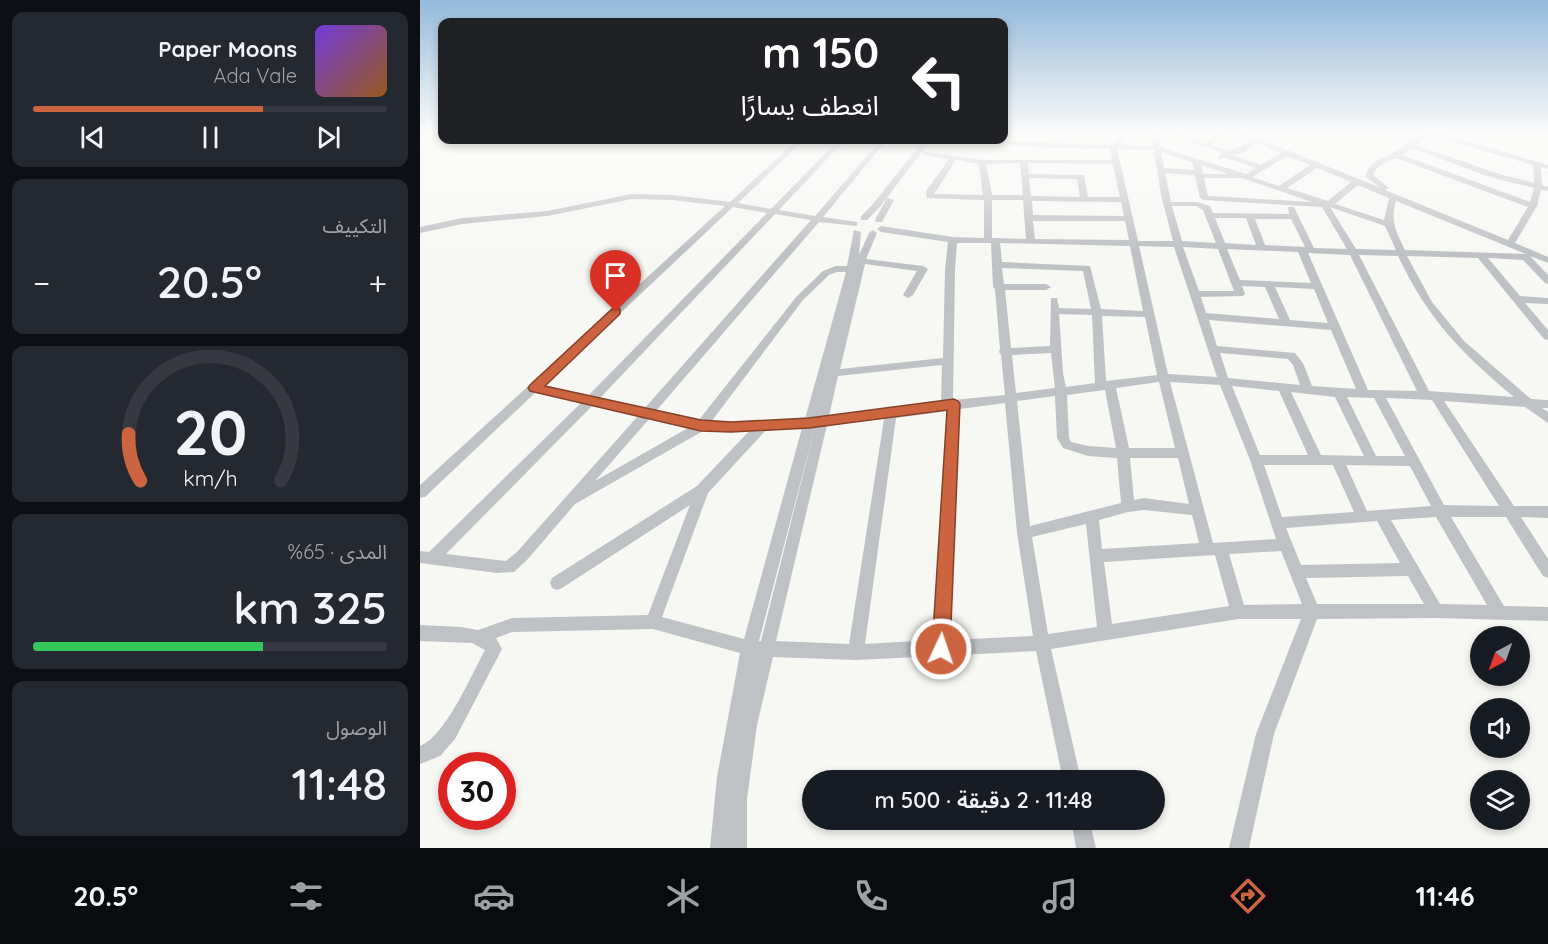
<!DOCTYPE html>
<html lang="ar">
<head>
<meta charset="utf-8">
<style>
  :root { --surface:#171b24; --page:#242831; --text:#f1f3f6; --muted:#9ea1a6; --line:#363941; --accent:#cc653f }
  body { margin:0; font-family:Quicksand,"Noto Sans Arabic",sans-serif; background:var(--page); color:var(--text); direction:rtl; height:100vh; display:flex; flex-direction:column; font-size:22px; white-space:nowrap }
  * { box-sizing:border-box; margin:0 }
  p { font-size:20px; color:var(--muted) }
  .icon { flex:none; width:33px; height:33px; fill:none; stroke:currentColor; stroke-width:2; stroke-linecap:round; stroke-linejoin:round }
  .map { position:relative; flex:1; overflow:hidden; direction:ltr }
  .sheet { display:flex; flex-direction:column; gap:12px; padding:12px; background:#0d0f14; width:420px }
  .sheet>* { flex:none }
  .banner { position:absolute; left:18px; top:18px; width:570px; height:126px; border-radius:12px; box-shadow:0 3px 9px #0003; direction:rtl; background:#202124; color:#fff; overflow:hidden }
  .needle { width:39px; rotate:221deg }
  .fabs { position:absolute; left:1050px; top:626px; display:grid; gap:12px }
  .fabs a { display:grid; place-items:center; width:60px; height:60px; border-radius:50%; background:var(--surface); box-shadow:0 3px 9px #0003; font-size:30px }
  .speed { position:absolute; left:18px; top:752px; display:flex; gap:12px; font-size:30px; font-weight:700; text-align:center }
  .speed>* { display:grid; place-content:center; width:78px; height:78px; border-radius:50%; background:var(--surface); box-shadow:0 3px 9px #0003; line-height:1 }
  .speed .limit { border:9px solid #d22; background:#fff; color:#111 }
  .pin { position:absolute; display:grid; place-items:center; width:51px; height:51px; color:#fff; margin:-62px -26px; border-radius:50% 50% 50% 0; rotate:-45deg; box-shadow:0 0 6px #0007 }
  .pin .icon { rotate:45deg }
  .me { position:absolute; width:66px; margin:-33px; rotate:3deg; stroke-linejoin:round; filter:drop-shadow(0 0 4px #0008) }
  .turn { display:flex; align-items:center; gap:21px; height:126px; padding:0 30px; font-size:27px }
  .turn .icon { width:78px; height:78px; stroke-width:2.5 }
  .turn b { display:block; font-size:42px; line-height:51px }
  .big { font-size:45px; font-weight:600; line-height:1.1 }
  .sheet .card { flex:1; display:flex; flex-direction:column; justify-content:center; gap:9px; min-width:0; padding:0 21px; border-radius:12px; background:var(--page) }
  .sheet .dial { align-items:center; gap:0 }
  .dial svg { height:156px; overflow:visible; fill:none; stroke:var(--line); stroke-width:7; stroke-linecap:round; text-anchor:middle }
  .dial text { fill:var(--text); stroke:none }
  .song { display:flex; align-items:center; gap:18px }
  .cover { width:72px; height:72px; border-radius:9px; background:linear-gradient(135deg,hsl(260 70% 55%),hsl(30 70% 35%)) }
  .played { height:6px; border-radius:3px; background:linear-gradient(90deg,var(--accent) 65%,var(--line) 65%) }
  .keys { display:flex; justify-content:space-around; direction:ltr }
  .heat { display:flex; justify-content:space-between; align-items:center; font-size:33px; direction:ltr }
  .charge { height:9px; border-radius:4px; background:linear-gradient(90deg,#34c759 65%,var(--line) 0) }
  .trip { position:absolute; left:382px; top:770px; width:363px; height:60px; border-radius:30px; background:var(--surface); box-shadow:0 3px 9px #0003; font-weight:600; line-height:60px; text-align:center; direction:rtl }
  .tab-bar { display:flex; height:96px; justify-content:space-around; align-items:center; background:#090b0e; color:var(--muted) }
  .tab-bar .icon { width:42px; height:42px }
  .tab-bar .on { color:var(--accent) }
  .tab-bar b { font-size:27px; color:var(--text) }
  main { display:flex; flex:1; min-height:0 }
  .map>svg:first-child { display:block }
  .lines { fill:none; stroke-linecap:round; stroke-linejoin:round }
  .minor { fill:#bfc2c5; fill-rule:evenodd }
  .route { fill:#cc653f; stroke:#854229; stroke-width:1.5 }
</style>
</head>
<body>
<main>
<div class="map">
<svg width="1128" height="848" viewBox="0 0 1128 848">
  <rect width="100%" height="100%" fill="#f7f7f4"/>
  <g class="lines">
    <g class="minor">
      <path d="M696,132H702L703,145L733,146L731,132H738L740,147L826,174L836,168L806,158L799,159L798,157L802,153L745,132H756L784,142L802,132H811L791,145C810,151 813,152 831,140L813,132H823L961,188L945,176L950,166L956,161L973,153L1004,132H1016L1128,165V169L1121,167L1122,185L1128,187V191L1121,190L1117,206L1095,243L1128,257V263L1110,256L1128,275V284L1125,283L1103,260L1068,258L1100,296L1128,298V304L1105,303L1128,330V340L1124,339L1058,258L987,256L1012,302L1044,341L1111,399L1128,400V408H1122L1128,412V423L1105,407L1024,401L1094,506H1128V518L1101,517L1128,559V578L1123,576L1086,517H1031L1084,606L1128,607V621L1016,618L897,619L854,734L829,848H809L836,734L881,619H818L631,649L661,780H643L616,651L436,660L353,657L337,725L327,799V848H290L297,777L320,653L233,629L92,632L76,638L82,649L35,739L20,756L0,764V746C25,737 52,674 65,650L52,643L0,641V625L41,627L58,630L92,618L228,615L270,505L142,588L137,590L132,588L130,583L132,578L277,486L330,430L283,431L155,504L107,560L94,572L77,573L0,563V551L9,552L161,403L116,392L5,497L0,498V485L305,206L252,200L212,199L127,216L42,224L0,233V227L42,218L127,211L212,194L252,195L310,202L377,140H384L318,203L351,209L418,140H425L359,210L395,216L461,140H467L403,217L437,222V226L399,222L236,411L278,421L377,296L403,271L416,266H427L434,230L441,232L439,255L449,233L453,230L457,233L446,259L503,266L508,269L493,295L488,298L483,295L497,271L445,264L420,369L523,358L525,270L528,242L461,232L457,229L461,226L533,237L564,238V200L507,198L506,191L529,159L502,155V151L562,160H692L690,149L638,148L551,142L547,140L695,145ZM1010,135L1113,165L1114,183L1076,173L996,145ZM836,143L861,153L841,165L812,155L823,153ZM991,148L1070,177L1114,188L1110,202L982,155ZM697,149L734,150L741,195L753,241H718ZM741,152L772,162L774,170L744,168ZM867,156L890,165L859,186L832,177ZM976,158L1108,207L1088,240L965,190L969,188L953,175C956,165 967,162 976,158ZM536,160L559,164L563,195L514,194ZM600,163L603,195H572L566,164ZM608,163L693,164L700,197H668L664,175L609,174ZM781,165L808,174H783ZM897,168L931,182L908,201L867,188ZM745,173L775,175L780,198L784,200L902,207L927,249L894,248L874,207H868L869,214L793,213L790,206L777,202H751ZM609,178L657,179L660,197L611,196ZM784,178H822L892,202L788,196ZM938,185L969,198L964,220L915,204ZM572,200H603L606,239L572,238ZM612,201L701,202L704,216L613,215ZM976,201L1106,254L985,250C976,231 970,222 976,201ZM752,206H776L783,210L796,243L762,241ZM313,207L347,213L168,396L123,386ZM910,207L965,226L976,250L936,249ZM355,214L391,220L224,409L179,399ZM795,218H826L836,245L805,243ZM835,219H871L885,247L845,245ZM613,221H705L709,240L615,239ZM537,243H571L573,287L575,289L580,349L579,352L581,355L585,395L533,400L535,270ZM580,243L710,246L723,311L681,309L670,266L582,262ZM719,246L754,247L797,377L748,374ZM763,247L798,249L814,291H779ZM807,249L878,252L891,283L820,280ZM888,253L930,255L997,391L948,390ZM939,255L978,256C1007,318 1042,354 1094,397L1009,391ZM582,268L663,271L671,309L639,308L637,298H631L630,346L591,348L585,290H626L631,287L626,284H584ZM417,272H426L385,419L291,422L383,300L409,275ZM822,286L845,287L859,319L786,313L781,297L823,296L825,294ZM855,287L894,289L908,323L870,320ZM639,314L672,315L675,383L646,387L643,373ZM682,316L725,317L737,375L686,381ZM789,320L911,330L936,389L892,386L883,363L875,353L797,346ZM631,353L635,388L596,393L592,355ZM800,353L868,359L873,365L880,385L808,378ZM522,365L521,403L409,416L418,376ZM739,382L755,448H709L696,388ZM750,382L800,385L830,460L856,539L793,543ZM812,386L859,391L888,455H840ZM685,390L696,448L668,446L651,442L649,438L647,395ZM871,392L915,397L944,456L901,455ZM635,396L637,438L643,448L668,456L697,458L701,503L610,526L597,401ZM927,397L954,398L985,456H956ZM966,398L1012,400L1079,506L1024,505ZM585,403L597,533L613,636L529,640L540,409ZM173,405L218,416L97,552L86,561L26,554ZM528,411L514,640L445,644L476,418ZM229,419L268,428L175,481ZM464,419L429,644L356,641L407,425ZM395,427L341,641H339ZM382,428L324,639L242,617L288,493L346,430ZM710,458H758L769,504L724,498L714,500ZM844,465H913L934,512L862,517ZM926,465L990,466L1011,506L947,511ZM724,510L772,515L779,543L682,549L679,520L708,512ZM1016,517L1067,605L1020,604L971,520ZM957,521L980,563L881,565L866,528ZM666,524L677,627L628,634L612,537ZM861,551L882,604L824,605L809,554ZM795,555L809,606L692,624L684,562ZM988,576L1004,604H897L886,578Z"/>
      <path d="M504,140H511L459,208L447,220H441V216L453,204Z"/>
      <path d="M467,198L474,200L462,222H456L455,220Z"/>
      <path d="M651,819H669L676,848H656Z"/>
    </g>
  </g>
  <linearGradient id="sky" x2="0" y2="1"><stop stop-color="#94b9da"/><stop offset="0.53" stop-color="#fbfbfa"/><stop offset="1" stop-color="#fbfbfa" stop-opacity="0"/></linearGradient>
  <rect width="1128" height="251" fill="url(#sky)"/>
  <path class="route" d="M196,308L200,309V314L125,386L281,420L311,422L389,418L534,399L538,401L540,404L530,649L527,655L521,658L515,655L512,649L527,410L389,428L311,432L281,431L110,391L108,388L110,385L192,309Z"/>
</svg>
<div class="fabs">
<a><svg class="needle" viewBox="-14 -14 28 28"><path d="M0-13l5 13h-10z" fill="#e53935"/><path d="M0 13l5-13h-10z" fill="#9ea1a6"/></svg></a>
<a><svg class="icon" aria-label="sound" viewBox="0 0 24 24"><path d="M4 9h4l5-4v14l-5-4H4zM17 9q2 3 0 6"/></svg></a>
<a><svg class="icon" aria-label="layers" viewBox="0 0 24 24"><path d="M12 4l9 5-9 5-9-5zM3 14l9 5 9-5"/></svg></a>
</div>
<div class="speed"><div class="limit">30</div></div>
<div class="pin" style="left:196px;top:312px;background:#d93025"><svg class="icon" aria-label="arrive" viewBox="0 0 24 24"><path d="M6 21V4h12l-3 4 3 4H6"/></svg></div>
<svg class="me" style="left:521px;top:649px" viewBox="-20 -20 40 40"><circle r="17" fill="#cc653f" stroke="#fff" stroke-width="3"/><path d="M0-11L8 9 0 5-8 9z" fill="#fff"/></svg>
<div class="trip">11:48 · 2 دقيقة · 500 m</div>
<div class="banner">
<div class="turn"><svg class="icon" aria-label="left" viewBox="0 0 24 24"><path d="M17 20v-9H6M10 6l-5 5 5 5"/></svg><div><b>150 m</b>انعطف يسارًا</div></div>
</div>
</div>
<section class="sheet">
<div class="card">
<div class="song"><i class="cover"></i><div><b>Paper Moons</b><p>Ada Vale</p></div></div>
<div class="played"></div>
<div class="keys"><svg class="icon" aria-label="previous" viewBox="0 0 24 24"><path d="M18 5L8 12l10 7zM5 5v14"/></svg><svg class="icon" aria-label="pause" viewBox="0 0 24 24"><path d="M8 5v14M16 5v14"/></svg><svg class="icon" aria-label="next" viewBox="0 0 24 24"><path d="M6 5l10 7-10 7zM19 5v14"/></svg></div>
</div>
<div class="card"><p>التكييف</p>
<div class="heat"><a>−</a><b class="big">20.5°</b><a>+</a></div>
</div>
<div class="card dial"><svg viewBox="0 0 100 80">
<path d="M14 69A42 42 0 1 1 86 69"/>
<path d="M14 69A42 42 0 0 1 8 45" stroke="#cc653f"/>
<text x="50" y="56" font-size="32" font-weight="700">20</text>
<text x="50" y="72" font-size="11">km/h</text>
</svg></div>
<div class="card"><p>المدى · 65%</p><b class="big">325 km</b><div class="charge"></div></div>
<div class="card"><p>الوصول</p><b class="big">11:48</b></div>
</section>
</main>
<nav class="tab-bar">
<b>11:46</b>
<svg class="icon on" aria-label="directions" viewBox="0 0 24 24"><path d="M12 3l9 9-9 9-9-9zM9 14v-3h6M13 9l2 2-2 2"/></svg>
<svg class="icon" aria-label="music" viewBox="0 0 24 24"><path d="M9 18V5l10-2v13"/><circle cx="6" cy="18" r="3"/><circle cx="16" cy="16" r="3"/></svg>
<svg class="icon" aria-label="phone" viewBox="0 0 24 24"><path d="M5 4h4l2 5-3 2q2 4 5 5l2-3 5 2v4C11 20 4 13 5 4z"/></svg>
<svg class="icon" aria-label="climate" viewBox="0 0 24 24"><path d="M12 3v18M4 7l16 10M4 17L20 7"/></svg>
<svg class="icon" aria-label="car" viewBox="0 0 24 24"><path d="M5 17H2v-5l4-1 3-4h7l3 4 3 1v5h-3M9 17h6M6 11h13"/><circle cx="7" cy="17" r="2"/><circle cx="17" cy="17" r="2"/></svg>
<svg class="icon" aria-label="filters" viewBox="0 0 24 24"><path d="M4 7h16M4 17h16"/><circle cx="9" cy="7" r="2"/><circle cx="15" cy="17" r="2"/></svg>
<b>20.5°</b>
</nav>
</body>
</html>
